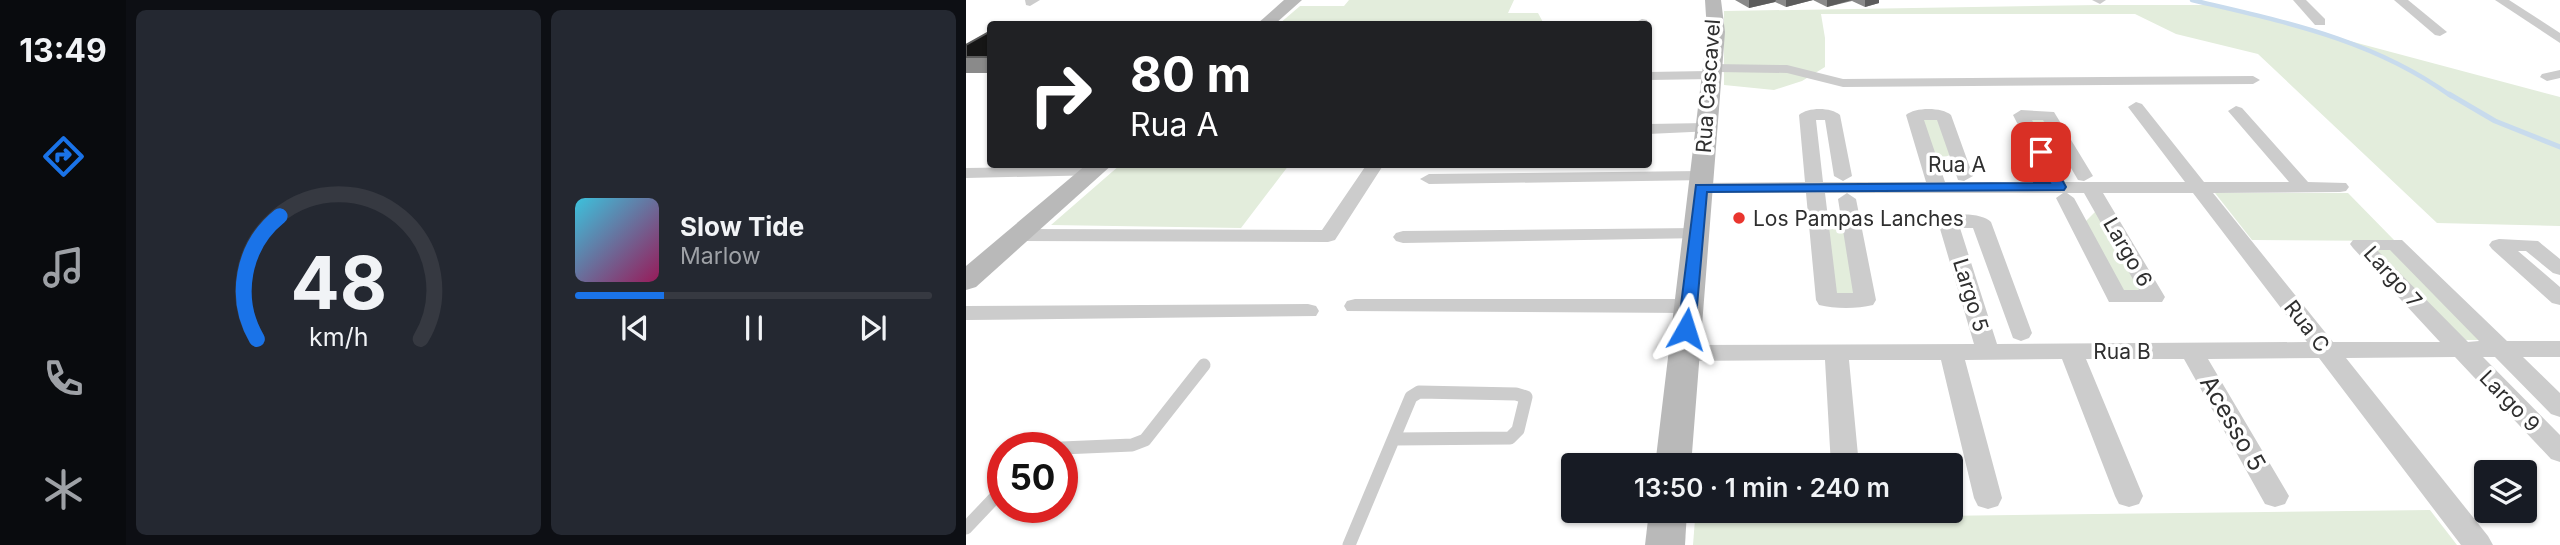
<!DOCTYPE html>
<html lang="pt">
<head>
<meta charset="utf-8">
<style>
  :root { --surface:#171b24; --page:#242831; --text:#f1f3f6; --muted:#9ea1a6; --line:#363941; --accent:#1a73e8 }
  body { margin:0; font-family:Inter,sans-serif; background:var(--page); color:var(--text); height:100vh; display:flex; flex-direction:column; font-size:26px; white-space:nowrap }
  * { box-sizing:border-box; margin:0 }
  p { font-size:23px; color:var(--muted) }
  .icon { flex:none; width:38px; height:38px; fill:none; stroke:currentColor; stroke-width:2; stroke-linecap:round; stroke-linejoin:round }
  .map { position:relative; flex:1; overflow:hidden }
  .drawer { display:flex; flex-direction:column; gap:10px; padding:10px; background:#0d0f14; width:840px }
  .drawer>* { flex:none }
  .guide { position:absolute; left:21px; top:21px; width:665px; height:147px; border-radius:7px; box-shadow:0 2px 5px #0004; background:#202124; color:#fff; overflow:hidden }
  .controls { position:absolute; left:1508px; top:460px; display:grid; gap:14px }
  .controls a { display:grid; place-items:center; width:63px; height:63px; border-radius:7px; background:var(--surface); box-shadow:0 2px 5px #0004; font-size:35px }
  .speed { position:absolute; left:21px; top:432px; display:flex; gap:14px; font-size:35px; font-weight:700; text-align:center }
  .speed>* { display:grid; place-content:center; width:91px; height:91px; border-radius:50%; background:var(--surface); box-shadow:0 2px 5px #0004; line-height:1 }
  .speed .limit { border:10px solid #d22; background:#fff; color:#111 }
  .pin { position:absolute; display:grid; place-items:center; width:60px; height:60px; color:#fff; margin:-30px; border-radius:14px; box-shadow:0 4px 10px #0006 }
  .me { position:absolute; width:77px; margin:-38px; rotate:6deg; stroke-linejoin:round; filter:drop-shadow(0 0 5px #0008) }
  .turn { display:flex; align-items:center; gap:24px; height:147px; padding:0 28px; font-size:32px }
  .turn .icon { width:91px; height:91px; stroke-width:2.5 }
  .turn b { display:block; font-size:49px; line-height:60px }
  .drawer .widget { flex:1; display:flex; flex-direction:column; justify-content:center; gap:10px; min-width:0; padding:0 24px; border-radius:10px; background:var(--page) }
  .drawer .dial { align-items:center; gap:0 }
  .dial svg { height:182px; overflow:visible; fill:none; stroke:var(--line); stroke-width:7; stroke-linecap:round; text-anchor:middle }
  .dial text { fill:var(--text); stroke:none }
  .song { display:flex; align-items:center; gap:21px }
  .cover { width:84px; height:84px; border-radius:10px; background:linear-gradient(135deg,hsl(190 70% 55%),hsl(330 70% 35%)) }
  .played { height:7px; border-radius:4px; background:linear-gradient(90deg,var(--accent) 25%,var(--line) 25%) }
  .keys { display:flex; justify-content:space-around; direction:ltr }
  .drawer .tiles { flex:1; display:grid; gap:10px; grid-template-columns:repeat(2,1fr) }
  .trip { position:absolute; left:595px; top:453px; width:402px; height:70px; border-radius:7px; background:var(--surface); box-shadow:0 2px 5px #0004; font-weight:600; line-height:70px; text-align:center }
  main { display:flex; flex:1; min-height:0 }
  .tabs { display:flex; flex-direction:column; width:126px; justify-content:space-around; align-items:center; background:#090b0e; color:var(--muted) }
  .tabs .icon { width:49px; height:49px }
  .tabs .on { color:var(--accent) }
  .tabs b { font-size:32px; color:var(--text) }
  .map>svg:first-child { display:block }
  .green { fill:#e3eddc }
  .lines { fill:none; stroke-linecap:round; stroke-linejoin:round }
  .stream-far1 { stroke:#c8dbed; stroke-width:4.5 }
  .stream { stroke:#c8dbed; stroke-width:5 }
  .service { stroke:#ccc; stroke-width:13 }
  .minor { fill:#ccc; fill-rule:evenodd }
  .secondary { fill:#b9b9b9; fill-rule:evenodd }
  .wall { fill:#8a8a8a }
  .shaded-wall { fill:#5c5c5c }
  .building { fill:#161616; stroke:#5c5c5c; stroke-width:2 }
  .route { fill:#1a73e8; stroke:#114b97; stroke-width:2 }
  .poi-dot { fill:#e9352e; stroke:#fff; stroke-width:2.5 }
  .labels { text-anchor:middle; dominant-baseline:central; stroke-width:7; stroke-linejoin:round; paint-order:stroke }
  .street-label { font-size:21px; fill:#2f2f2f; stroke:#fff }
  .poi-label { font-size:21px; fill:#2f2f2f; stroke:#fff; text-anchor:start }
  .near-street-label { font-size:24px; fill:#2f2f2f; stroke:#fff }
</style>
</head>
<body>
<main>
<nav class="tabs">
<b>13:49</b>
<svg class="icon on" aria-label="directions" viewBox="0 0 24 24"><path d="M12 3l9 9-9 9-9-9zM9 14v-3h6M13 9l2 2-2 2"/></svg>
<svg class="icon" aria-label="music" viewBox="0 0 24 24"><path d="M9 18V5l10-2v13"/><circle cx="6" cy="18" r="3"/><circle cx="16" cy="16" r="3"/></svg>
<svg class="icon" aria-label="phone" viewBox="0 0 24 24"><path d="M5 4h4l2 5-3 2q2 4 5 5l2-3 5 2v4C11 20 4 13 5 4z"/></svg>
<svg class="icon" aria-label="climate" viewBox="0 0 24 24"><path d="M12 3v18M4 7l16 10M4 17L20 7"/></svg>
</nav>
<section class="drawer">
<div class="tiles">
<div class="widget dial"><svg viewBox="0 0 100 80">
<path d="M14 69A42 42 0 1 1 86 69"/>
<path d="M14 69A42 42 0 0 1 24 15" stroke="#1a73e8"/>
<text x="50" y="56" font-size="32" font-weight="700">48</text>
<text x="50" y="72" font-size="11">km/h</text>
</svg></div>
<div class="widget">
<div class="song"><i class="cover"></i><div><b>Slow Tide</b><p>Marlow</p></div></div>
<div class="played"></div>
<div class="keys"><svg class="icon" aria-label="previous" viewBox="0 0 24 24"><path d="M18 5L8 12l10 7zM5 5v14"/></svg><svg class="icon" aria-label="pause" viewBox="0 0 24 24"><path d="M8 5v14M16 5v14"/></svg><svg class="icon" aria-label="next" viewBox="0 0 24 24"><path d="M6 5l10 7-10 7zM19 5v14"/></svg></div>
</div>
</div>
</section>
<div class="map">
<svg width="1594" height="545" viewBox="0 0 1594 545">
  <rect width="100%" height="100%" fill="#fff"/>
  <g class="green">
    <path d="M383,0H548L542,13H572L578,24H313L334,6H378Z"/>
    <path d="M1132,5H1249L1594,97V226L1471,223L1292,54L1210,34L1169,14H855L859,38V67L836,81L808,90L758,85V11Z"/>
    <path d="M1061,117H1078L1101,156L1087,165Z"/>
    <path d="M954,118H971L984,155L968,161Z"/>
    <path d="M154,165V164L323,165L275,228L85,225Z"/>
    <path d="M1249,193H1382L1429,241L1286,240Z"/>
    <path d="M1131,210L1178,293H1156L1118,223Z"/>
    <path d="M858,212L879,220L890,295H868Z"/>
    <path d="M1404,248H1427L1518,340H1492Z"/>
    <path d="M1464,510L1491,545H727L729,519Z"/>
  </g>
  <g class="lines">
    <path class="stream-far1" d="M1226,0C1319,22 1406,39 1485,96"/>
    <path class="stream" d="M1483,94L1529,121L1594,147"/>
    <g class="service">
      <path d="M96,448L166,445L179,440L238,365"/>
      <path d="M0,528L37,489"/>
      <path d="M383,545L445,397L453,392L550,394L560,397L552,430L544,438L429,439"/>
    </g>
    <g class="minor">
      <path d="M59,0H74L64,6L60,5Z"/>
      <path d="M1126,0H1140L1134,4Z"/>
      <path d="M1327,0H1340L1359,19V25H1349Z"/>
      <path d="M1428,0H1442L1481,32L1474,36L1469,35Z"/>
      <path d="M1529,0H1543L1594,33V43Z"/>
      <path d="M676,19L681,20V24H666Z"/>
      <path d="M747,64L821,65L877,79L1287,76L1294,80L1287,84L877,87L821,73L752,72L751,78L746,79L682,80V72L742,71V65Z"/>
      <path d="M1594,70V78L1581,81L1574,77L1576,74Z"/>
      <path d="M1170,102L1176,104L1238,182H1323L1262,111L1270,106L1276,108L1342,182L1380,183L1383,187L1380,191L1374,192L1247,193L1367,342H1474L1387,248L1384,244L1387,240H1436L1541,341H1594V357H1557L1594,393V417L1585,414L1529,357H1517L1594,435V462L1585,459L1489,357L1380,358L1522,536L1527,545H1495L1353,358L1242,359L1323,496L1319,504L1309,507L1299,504L1218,359H1120L1177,496L1173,504L1163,507L1153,504L1149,496L1096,359L999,360L1036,498L1032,506L1022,509L1012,506L1008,498L975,360H883L893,466H865L859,360L718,361L710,359L706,353L710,347L718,345L1008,344L972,222C981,212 1016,212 1025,222L1066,333L1063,338L1055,341L1047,338L1007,228H994L1031,344L1341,342L1227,193H1137L1199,297L1196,302H1143L1090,198L1097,193H859L871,293H887L872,199L881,193L890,199L910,300L907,305C891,309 869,309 853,305L850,300L840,193H734L725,188L734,183L839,182L833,115C842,107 865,107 874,115L886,176L877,181L868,176L859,120H850L857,182H960L940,115C949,107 976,107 985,115L1007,176L998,181L992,180L971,120H958L979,182H1081L1047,115L1055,110L1088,112L1127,176L1118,181L1112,180L1077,120H1066L1099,182H1219L1162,107ZM1101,193H1118L1173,290H1158L1108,198ZM1411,250H1424L1513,341L1502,342Z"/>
      <path d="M741,123L747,125L749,128L747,131L682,134V124Z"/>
      <path d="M401,164H418L369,240L362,242L53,241L46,239L43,235L46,231L53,229L356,230Z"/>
      <path d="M128,166L134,167L137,171L134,175L0,178V168Z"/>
      <path d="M736,171L745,176L742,180L463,184L454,179L463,174Z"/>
      <path d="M730,228L737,230L740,234L737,238L437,243L430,241L427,237L430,233L437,231Z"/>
      <path d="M1533,239L1572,241L1594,259V275L1587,273L1560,251H1552L1594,287V305L1586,303L1526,249L1523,245L1526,241Z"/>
      <path d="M389,299H723L731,301L734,306L731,311L723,313L381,311L378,306L381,301Z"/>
      <path d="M342,304L350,306L353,311L350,316L0,320V306Z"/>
    </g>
    <g class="secondary">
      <path d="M318,0H336L309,24H291Z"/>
      <path d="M739,0H755L759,32L725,466H689L741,32Z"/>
      <path d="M121,164H147L10,287L0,290V266Z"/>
      <path d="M683,511H721L719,545H679Z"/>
    </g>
  </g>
  <g class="wall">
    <path d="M769,0H913V3L899,7L886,1L861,7L847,0L820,7L809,2L783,8Z"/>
    <path d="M24,32V73H0V45Z"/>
  </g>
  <g class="shaded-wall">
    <path d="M783,0H810L809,2L783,8Z"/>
    <path d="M820,0H847L820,7Z"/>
    <path d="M861,0H886L861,7Z"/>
    <path d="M899,0H913V3L899,7Z"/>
  </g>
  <path class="building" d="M23,32H24V57H0V45Z"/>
  <path class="route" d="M1075,148L1081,152L1100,187L1098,190L741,192L729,329L720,335L712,329L730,185L1084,183L1068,152Z"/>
  <circle class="poi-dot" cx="773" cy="218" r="7"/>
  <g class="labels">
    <g class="street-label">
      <text transform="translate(742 86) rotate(-86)">Rua Cascavel</text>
      <text x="991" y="164">Rua A</text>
      <text transform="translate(1162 252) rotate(60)">Largo 6</text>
      <text transform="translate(1427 277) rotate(48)">Largo 7</text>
      <text transform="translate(1005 295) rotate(73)">Largo 5</text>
      <text transform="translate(1341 326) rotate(52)">Rua C</text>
      <text x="1156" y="351">Rua B</text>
      <text transform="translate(1544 401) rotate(46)">Largo 9</text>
    </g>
    <g class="poi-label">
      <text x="787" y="218">Los Pampas Lanches</text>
    </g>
    <g class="near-street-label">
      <text transform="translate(1267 423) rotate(60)">Acesso 5</text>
    </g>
  </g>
</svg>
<div class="controls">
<a><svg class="icon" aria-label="layers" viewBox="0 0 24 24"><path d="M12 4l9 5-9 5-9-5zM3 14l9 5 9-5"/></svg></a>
</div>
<div class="speed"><div class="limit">50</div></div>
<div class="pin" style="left:1075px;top:152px;background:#d93025"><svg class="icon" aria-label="arrive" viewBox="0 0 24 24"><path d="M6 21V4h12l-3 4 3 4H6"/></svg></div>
<svg class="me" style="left:720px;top:329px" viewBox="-20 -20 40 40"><path d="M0-17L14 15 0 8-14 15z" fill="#1a73e8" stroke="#fff" stroke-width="4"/></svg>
<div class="trip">13:50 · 1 min · 240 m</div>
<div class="guide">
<div class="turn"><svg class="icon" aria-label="right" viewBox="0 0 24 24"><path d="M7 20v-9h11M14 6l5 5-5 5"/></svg><div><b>80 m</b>Rua A</div></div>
</div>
</div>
</main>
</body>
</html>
